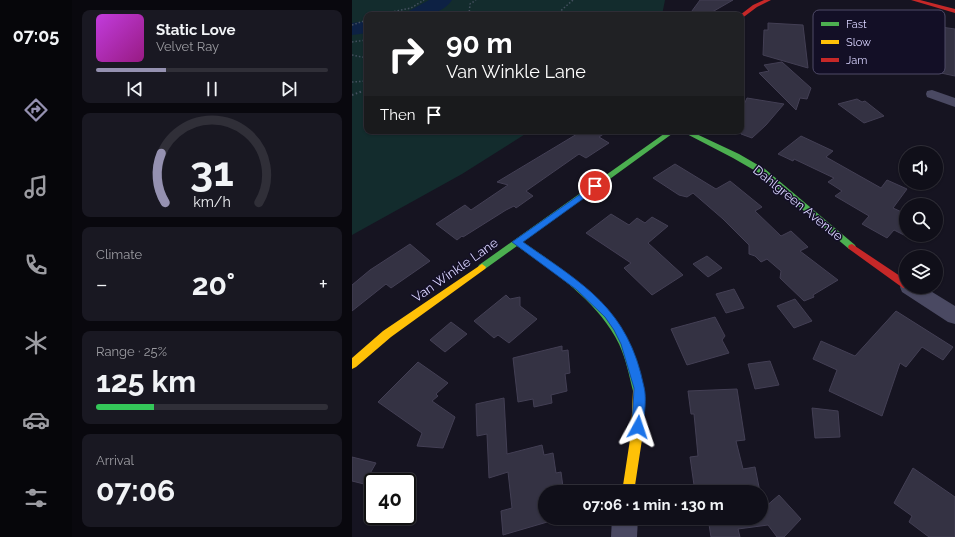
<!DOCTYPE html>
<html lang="en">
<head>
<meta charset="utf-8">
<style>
  :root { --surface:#100f19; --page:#191822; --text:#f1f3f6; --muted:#9c9ca2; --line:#302f38; --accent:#9591b1 }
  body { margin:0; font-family:Raleway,sans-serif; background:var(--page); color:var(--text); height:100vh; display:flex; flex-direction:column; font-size:15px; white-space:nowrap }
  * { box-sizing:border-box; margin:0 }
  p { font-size:13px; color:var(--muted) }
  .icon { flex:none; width:22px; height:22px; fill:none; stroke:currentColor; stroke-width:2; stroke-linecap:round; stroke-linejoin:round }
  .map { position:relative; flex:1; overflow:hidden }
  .details { display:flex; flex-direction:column; gap:10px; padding:10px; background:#09080e; width:280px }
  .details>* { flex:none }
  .guide { position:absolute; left:12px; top:12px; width:380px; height:122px; border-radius:8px; box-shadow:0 1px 3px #0004,0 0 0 1px var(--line); background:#202124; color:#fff; overflow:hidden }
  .buttons { position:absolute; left:547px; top:146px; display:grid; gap:8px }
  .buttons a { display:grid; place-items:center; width:44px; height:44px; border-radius:50%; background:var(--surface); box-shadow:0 1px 3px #0004,0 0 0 1px var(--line); font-size:20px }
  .speed { position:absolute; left:12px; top:473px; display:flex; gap:8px; font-size:20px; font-weight:700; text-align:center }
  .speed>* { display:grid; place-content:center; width:52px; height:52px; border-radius:50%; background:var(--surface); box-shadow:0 1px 3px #0004,0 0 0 1px var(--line); line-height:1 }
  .speed .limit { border:2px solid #111; border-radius:6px; background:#fff; color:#111 }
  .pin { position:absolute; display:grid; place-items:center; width:34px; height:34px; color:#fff; margin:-17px; border:2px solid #fff; border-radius:50%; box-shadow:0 1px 4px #0007 }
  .me { position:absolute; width:44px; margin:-22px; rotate:5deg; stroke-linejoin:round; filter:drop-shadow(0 0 3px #0008) }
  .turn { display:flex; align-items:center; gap:14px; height:84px; padding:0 16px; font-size:18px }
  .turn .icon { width:52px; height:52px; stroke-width:2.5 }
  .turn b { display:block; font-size:28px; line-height:34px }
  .then { display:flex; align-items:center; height:38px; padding:0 16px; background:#0003; gap:8px; font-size:15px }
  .big { font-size:30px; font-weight:700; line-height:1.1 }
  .details .card { flex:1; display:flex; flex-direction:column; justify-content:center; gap:6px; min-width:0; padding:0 14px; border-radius:8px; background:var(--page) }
  .details .dial { align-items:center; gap:0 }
  .dial svg { height:104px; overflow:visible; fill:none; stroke:var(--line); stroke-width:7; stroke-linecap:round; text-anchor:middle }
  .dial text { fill:var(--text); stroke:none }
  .song { display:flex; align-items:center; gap:12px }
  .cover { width:48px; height:48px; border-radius:6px; background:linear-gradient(135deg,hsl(290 70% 55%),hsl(310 70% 35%)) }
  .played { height:4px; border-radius:2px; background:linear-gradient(90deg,var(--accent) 30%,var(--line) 30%) }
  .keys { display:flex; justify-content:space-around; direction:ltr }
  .heat { display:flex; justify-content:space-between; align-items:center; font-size:22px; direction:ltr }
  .charge { height:6px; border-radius:3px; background:linear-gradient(90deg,#34c759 25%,var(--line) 0) }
  .trip { position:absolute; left:186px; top:485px; width:230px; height:40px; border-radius:20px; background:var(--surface); box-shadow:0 1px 3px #0004,0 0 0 1px var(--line); font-weight:700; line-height:40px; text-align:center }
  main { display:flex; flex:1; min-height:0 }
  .menu { display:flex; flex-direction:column; width:72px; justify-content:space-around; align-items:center; background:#06060a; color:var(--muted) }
  .menu .icon { width:28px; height:28px }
  .menu .active { color:var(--accent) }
  .menu b { font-size:18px; color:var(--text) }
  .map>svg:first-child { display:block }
  .green { fill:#132c2d }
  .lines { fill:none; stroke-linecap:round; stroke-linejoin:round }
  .river { fill:#0d2144; fill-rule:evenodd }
  .building { fill:#343243; stroke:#433f54 }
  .path-far1 { stroke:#44505f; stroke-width:1.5; stroke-dasharray:1.5 2; stroke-linecap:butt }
  .path { stroke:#44505f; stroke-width:2; stroke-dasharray:1.5 2.5; stroke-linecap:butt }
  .street { fill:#4a4962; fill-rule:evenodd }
  .fast { fill:#4caf50; fill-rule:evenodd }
  .slow { fill:#ffc107; fill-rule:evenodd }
  .jam { fill:#c62828; fill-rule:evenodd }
  .route { fill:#1a73e8; stroke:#114b97 }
  .labels { text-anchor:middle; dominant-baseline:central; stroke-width:3; stroke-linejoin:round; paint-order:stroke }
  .street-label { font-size:13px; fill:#d9d4ff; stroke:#130f26 }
  .key { fill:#130f26; stroke:#4e4a67; stroke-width:1 }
  .key-label { font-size:11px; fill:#d9d4ff }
</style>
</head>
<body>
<main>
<nav class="menu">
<b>07:05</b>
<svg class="icon active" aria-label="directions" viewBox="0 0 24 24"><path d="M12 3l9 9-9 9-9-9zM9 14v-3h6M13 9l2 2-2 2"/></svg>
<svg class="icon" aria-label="music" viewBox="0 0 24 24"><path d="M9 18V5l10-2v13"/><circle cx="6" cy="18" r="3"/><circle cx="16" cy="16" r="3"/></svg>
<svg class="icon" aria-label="phone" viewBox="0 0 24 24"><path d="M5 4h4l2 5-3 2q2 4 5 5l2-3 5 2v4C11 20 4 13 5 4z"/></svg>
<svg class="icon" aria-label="climate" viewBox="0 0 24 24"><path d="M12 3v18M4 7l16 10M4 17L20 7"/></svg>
<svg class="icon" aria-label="car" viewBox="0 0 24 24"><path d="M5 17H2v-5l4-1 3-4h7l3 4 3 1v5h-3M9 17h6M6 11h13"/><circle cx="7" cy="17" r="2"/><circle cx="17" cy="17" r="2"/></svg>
<svg class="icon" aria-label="filters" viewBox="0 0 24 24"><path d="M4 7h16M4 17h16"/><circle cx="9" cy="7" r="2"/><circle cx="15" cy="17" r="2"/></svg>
</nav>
<section class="details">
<div class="card">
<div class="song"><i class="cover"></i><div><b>Static Love</b><p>Velvet Ray</p></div></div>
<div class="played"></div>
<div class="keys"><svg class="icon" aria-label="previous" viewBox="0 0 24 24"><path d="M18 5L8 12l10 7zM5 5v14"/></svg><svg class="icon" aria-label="pause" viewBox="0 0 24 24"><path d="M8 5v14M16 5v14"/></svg><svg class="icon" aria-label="next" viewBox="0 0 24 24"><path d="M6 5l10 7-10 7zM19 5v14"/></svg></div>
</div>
<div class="card dial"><svg viewBox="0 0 100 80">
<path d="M14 69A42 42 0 1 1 86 69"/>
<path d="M14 69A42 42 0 0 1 11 31" stroke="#9591b1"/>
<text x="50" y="56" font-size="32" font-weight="700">31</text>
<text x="50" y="72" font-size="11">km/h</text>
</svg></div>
<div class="card"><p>Climate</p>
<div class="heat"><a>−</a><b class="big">20°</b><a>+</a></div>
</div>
<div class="card"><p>Range · 25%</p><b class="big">125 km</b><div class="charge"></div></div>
<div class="card"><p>Arrival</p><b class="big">07:06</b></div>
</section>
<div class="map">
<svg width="603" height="537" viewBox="0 0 603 537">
  <rect width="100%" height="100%" fill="#161421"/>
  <path class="green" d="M0,0H313L310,15H15V131H178L110,174L0,235Z"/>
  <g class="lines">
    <g class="river">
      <path d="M77,0H100C90,15 71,15 54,15L57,11Z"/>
      <path d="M15,21V33L0,35V23Z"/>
    </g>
  </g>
  <g class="building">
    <path d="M348,0H381L355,15H337Z"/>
    <path d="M416,23L451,25L456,68L411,55L412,30H416Z"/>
    <path d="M589,27L603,29V76L570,69L569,55L575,56L579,29Z"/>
    <path d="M430,62L459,88L455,99L448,98L444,110L407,73L417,71L412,65Z"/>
    <path d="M395,98L432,104L414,125L400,138L389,134V111Z"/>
    <path d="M505,99L510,102L513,101L532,116L512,123L486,104Z"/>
    <path d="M230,131H256L247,137L257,143L234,158L227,154L174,191L181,196L164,208L162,206L154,210L111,237L110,236L105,240L84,224L113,205L119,210L156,185L145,182Z"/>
    <path d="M449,136L481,151L474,157L529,188L535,180L555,189L541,208L554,214V236L542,230L535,238L510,224L517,216L483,196L490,191L476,182L482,178L442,159L441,161L426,154Z"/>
    <path d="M323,164L364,189L378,181L410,207L403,211L429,236L439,231L456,247L448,251L486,280L461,295L462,297L452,301L428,278L429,271L415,259L409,262L403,256L397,254V245L371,219L341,193L335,197L327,195L301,178Z"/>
    <path d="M259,214L277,225L285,218L293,223L300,217L316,226L296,243L331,275L300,295L272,268L279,263L234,233Z"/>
    <path d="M58,244L78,261L39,288L34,284L0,311V285L18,270Z"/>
    <path d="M355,256L370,268L356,277L341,264Z"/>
    <path d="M382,289L392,308L374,313L364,294Z"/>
    <path d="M154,295L158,299L168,297V306L185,319L157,343L146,335L142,338L122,321Z"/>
    <path d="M443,299L460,321L442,328L425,306Z"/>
    <path d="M544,311L601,347L591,360L570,347L554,367L548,363L530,416L477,391L485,370L461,359L469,341L503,356Z"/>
    <path d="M363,317L373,336L370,340L377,353L335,365L319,329Z"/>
    <path d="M99,322L115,334L93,352L78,340Z"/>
    <path d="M210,346V351L216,350L218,373L213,374L215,391L199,395L200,403L182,407L181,399L166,402L161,358Z"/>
    <path d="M418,361L427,385L403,389L396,364Z"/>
    <path d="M66,362L96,383L84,394L86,396L80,401L103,417L91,448L65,446L70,433L26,402Z"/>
    <path d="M385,389L393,440L384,441L391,469L403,467L408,492H343L338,457L346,456L342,414H339L336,391Z"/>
    <path d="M152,398L155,454L190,445L192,455L201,453L204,473L209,472L211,487L205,489V492H193V518H209L151,535L149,511L160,508L156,472L137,478L135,434L125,436L124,404Z"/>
    <path d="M460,408L486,411L488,437L463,438Z"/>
    <path d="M0,457L24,463L12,484L0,481Z"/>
    <path d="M561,468L603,497V537H577L557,522L560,516L542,503Z"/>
    <path d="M409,495L412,508L427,495L449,519L432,537H425L416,525L386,529L388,537H359L356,518H409Z"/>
  </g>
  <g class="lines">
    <g class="path-far1">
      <path d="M25,15L59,8L72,0"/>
      <path d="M117,15L118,4L124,0"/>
      <path d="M204,15L221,0"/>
      <path d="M0,25L15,20"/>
      <path d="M0,42L15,40"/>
      <path d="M0,55L15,58"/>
      <path d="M0,82L15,81"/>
      <path d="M11,91L15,90"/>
    </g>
    <path class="path" d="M0,95L14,90"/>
    <g class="street">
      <path d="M580,90L603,98V107L575,97L574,94L575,91Z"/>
      <path d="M554,281V287H572L603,306V324L596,322L550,292L548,287L550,282Z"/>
      <path d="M260,518H286L285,537H259Z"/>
    </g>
    <g class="fast">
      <path d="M316,131H324L171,242C218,274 267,307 286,364C288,373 290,382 291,391L290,394L286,396L282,394L281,391C277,375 274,359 267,344C246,301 203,273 165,246L133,269H127L126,267L127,265Z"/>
      <path d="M329,131H338L387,154L413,169L503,245L504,247L503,249H497L407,173L381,158Z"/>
    </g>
    <g class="slow">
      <path d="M130,264L134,267L133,269L39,337L4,367L0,369V358L31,331Z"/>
      <path d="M286,386L290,388L291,391V433L282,492H270L279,433L281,391L282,388Z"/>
    </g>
    <g class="jam">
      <path d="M412,0H419L405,7L389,19L388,15L401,5Z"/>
      <path d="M559,0H568L603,9V13Z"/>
      <path d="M500,244L554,280V287L557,288H551L497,249L496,247L497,245Z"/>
    </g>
  </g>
  <path class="route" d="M243,184L246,185V188L171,242C232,285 276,308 292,387C295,399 292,415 291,427L290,431L286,432L282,431L280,427L282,388L269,344L262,330L253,317L225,290L160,242Z"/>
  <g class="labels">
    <g class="street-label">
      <text transform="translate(446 203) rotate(39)">Dahlgreen Avenue</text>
      <text transform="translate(103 270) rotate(-35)">Van Winkle Lane</text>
    </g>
  </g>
  <rect x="461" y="10" width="132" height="64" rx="6" class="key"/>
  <rect x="469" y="22" width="18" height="4" fill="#4caf50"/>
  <rect x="469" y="40" width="18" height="4" fill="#ffc107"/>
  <rect x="469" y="58" width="18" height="4" fill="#c62828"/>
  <g class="key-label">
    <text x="494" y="28">Fast</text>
    <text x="494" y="46">Slow</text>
    <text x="494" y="64">Jam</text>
  </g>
</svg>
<div class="buttons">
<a><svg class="icon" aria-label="sound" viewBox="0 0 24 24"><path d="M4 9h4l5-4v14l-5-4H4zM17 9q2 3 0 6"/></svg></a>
<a><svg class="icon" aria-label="search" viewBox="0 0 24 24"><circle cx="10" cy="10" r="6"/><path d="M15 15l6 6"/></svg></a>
<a><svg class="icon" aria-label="layers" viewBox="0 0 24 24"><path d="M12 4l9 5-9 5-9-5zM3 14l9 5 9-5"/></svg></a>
</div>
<div class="speed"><div class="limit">40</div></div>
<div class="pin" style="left:243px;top:186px;background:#d93025"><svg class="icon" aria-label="arrive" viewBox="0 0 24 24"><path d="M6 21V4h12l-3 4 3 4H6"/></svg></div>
<svg class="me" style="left:286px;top:427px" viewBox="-20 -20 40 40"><path d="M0-17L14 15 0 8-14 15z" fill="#1a73e8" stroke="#fff" stroke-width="4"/></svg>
<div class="trip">07:06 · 1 min · 130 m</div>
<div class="guide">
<div class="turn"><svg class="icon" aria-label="right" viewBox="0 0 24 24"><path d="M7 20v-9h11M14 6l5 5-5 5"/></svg><div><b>90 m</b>Van Winkle Lane</div></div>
<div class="then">Then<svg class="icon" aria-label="arrive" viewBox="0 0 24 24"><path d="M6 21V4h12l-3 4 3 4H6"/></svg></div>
</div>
</div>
</main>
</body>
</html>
